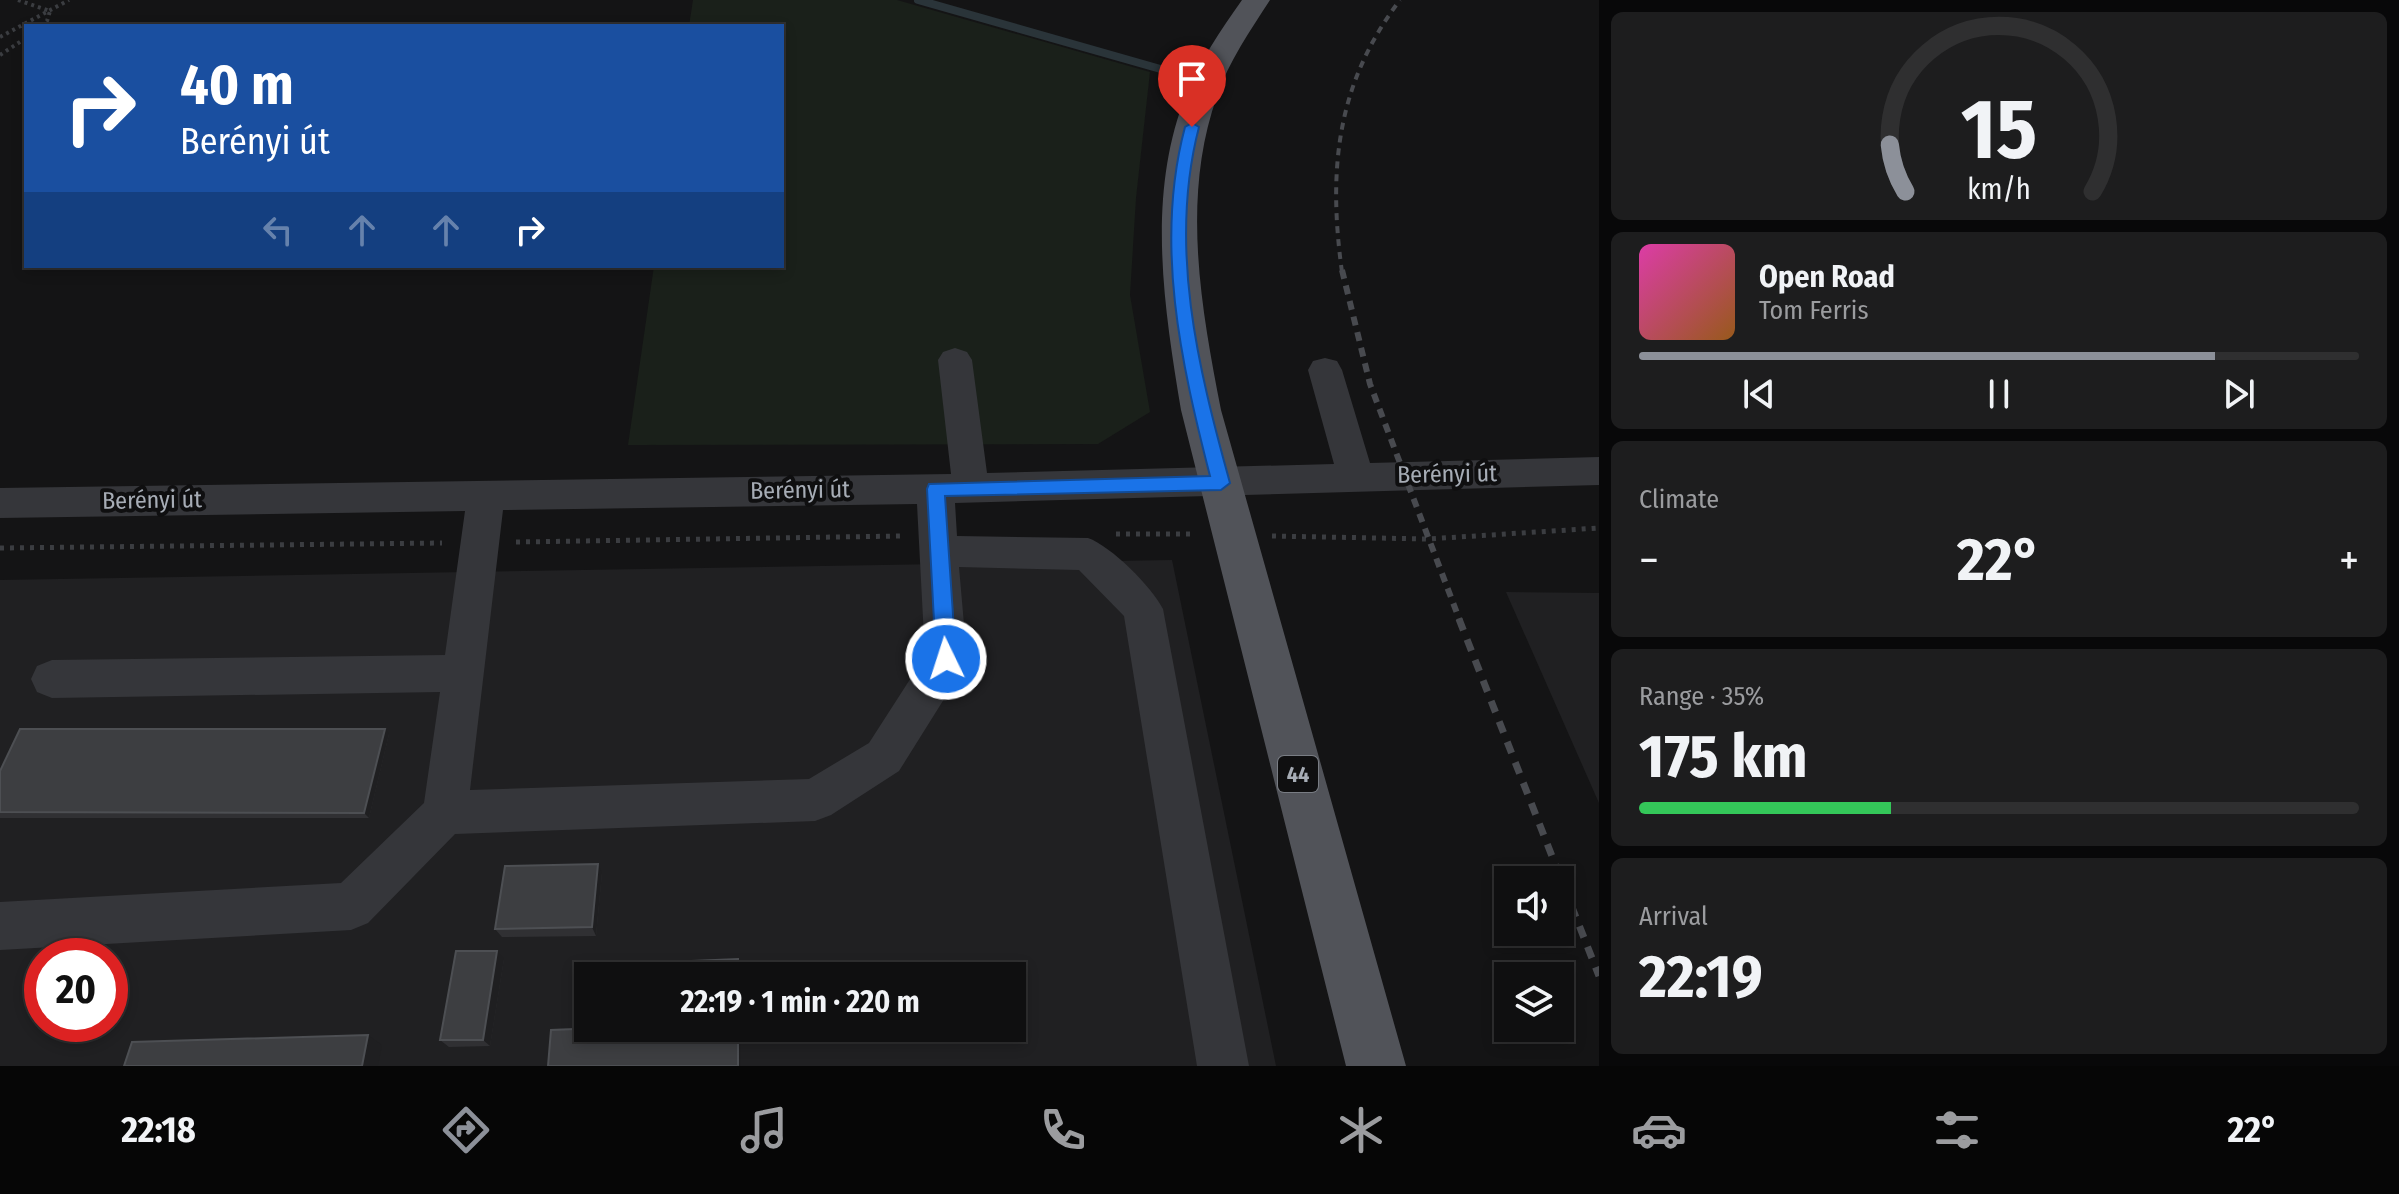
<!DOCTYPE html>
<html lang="en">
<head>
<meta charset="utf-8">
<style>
  :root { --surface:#0f0f10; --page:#1d1d1e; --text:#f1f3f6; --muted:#9b9c9f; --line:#2f2f30; --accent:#8c9099 }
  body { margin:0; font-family:"Fira Sans Condensed",sans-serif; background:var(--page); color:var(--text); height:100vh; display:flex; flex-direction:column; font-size:30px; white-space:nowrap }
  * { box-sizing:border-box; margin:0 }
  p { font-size:26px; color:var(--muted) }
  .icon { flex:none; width:44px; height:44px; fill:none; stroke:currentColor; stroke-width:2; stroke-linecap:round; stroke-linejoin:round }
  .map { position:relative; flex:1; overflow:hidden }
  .drawer { display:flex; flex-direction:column; gap:12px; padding:12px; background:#080809; width:800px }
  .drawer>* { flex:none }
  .banner { position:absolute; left:24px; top:24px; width:760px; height:244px; border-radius:0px; box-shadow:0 4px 12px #0003,0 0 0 2px var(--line); background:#1a4fa0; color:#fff; overflow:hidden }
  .tools { position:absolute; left:1494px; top:866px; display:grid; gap:16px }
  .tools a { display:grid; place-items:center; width:80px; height:80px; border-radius:0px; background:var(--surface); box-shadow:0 4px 12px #0003,0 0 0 2px var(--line); font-size:40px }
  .speed { position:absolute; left:24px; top:938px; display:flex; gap:16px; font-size:40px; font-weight:700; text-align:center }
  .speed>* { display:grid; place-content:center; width:104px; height:104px; border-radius:50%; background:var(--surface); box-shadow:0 4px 12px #0003,0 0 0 2px var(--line); line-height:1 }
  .speed .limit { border:12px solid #d22; background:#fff; color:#111 }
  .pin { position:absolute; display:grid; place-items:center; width:68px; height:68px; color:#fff; margin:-82px -34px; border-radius:50% 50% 50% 0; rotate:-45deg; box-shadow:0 0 8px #0007 }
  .pin .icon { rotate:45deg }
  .me { position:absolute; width:88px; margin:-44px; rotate:356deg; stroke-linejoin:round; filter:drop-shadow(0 0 6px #0008) }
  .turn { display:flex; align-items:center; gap:28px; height:168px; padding:0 24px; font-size:36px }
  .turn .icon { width:104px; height:104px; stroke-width:2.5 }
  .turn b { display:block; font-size:56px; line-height:68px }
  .lanes { display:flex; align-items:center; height:76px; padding:0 24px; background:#0003; justify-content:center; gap:40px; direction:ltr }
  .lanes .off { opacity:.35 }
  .big { font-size:60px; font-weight:700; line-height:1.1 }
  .drawer .tile { flex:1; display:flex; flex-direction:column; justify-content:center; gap:12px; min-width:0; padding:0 28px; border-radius:12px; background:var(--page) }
  .drawer .dial { align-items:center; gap:0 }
  .dial svg { height:208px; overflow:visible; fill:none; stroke:var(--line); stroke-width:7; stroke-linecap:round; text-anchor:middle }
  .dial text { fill:var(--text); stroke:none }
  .song { display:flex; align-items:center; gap:24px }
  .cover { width:96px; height:96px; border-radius:12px; background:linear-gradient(135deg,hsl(320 70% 55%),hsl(30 70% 35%)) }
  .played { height:8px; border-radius:4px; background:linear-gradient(90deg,var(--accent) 80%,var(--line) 80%) }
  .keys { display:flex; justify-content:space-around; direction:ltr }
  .heat { display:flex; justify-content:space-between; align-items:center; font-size:44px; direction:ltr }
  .charge { height:12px; border-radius:6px; background:linear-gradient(90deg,#34c759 35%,var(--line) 0) }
  .trip { position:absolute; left:574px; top:962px; width:452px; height:80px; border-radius:0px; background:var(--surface); box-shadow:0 4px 12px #0003,0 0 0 2px var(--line); font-weight:700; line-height:80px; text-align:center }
  .tabs { display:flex; height:128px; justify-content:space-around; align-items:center; background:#060606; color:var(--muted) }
  .tabs .icon { width:56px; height:56px }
  .tabs .selected { color:var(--accent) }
  .tabs b { font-size:36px; color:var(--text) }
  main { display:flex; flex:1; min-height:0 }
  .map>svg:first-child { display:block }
  .built { fill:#202022; fill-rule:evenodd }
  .green { fill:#1a201a }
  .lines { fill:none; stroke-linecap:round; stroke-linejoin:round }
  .stream { stroke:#2a3439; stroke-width:8 }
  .path-far1 { stroke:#3b3d41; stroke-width:4; stroke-dasharray:3 4; stroke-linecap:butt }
  .path { stroke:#3b3d41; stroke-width:5; stroke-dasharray:4 6; stroke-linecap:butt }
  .minor { fill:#35363a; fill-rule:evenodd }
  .major { fill:#515359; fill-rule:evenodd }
  .rail-far2 { stroke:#484a4f; stroke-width:4; stroke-dasharray:7 6; stroke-linecap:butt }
  .rail-far1 { stroke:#484a4f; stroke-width:6; stroke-dasharray:9 7; stroke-linecap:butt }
  .rail { stroke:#484a4f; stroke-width:7; stroke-dasharray:12 10; stroke-linecap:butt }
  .wall { fill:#303033 }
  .shaded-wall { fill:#1f1f21 }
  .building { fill:#3d3e41; stroke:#4d4f53; stroke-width:2 }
  .route { fill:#1a73e8; stroke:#114b97; stroke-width:2 }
  .labels { text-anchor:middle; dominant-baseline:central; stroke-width:8; stroke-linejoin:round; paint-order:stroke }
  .shield { fill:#0f0f10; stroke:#797d84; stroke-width:2 }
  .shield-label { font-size:22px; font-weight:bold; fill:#a6acb5 }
  .street-label { font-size:24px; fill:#a6acb5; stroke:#0f0f10 }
</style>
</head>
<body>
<main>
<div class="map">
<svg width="1599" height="1066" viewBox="0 0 1599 1066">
  <rect width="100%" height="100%" fill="#141415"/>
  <g class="built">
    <path d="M1172,560L1276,1066H0V580ZM42,956H110V1024H42ZM588,976H1012V1028H588Z"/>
    <path d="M1506,592L1599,593V803Z"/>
  </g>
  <path class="green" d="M693,0H897L1150,72L1136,198L1130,295L1150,412L1098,444L628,445L654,266H782V26H689Z"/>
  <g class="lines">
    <path class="stream" d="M918,0L1164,70"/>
    <g class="path-far1">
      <path d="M18,0L50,11L47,21L41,26"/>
      <path d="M0,37L69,0"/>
      <path d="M0,55L26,38"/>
    </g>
    <g class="path">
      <path d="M1116,534H1194"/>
      <path d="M1272,536L1428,539L1599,528"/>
      <path d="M516,542L902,536"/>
      <path d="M0,548L442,543"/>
    </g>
    <path class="minor" d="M955,348L967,352L972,360L987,473L1334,464L1308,370L1313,361L1325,358L1337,361L1342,370L1370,463L1599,457V485L955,503L957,536L1088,538C1111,546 1152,587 1163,609L1249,1066H1197L1124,616L1079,570L959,567L967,659L961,672L899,771L831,815L815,821L455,834L368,923L351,930L0,950V902L341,883L424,803L440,692L52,698L37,692L31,679L37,666L52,660L445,655L465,511L0,518V488L951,474L938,360L943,352ZM917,504L925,656L869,743L809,779L470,790L503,510Z"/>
    <path class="major" d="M1242,0H1270C1250,31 1229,61 1217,96C1181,198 1201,307 1221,410L1406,1066H1346L1181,410C1164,307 1146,195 1186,95C1200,60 1221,30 1242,0Z"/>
    <path class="rail-far2" d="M1342,272C1328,171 1336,84 1400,0"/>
    <path class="rail-far1" d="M1342,270L1370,384L1460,621"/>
    <path class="rail" d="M1459,619L1599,976"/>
  </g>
  <g class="wall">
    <path d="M389,734L369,818H0V771Z"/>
    <path d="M602,873L596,936L502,937L495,929Z"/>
    <path d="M504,959L490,1046L449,1047L440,1040Z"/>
  </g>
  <g class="shaded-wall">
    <path d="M385,729L389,734L369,818L364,813Z"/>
    <path d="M598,864L602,873L596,936L592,927Z"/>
    <path d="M497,951L504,959L490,1046L483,1040Z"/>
    <rect x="738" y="1028" width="3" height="38"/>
    <path d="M368,1035L382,1045L378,1066H362Z"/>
  </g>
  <g class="building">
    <path d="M20,729H385L364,813L0,812V771Z"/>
    <path d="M598,864L592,927L495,929L505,866Z"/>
    <path d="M456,951H497L483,1040H440Z"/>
    <path d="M738,959V976H667L668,962Z"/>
    <path d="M600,1028H738V1066H548L551,1030Z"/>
    <path d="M368,1035L362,1066H124L132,1042Z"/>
  </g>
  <path class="route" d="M1192,123L1199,127C1168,246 1198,368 1230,483L1221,490L945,496L956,659L953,665L946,668L939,665L936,659L927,489L929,484L1210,476C1181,363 1154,243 1185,127Z"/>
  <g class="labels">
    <rect class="shield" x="1278" y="756" width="40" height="36" rx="6"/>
    <g class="shield-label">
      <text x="1298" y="774">44</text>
    </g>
    <g class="street-label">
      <text transform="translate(1447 474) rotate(-1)">Berényi út</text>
      <text transform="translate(800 490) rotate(-1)">Berényi út</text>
      <text transform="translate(152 500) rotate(-1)">Berényi út</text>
    </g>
  </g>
</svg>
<div class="tools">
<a><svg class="icon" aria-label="sound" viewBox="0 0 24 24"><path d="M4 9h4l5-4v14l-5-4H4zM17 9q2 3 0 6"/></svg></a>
<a><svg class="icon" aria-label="layers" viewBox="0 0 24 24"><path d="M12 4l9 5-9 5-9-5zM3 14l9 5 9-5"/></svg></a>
</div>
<div class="speed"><div class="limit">20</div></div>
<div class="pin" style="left:1192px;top:127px;background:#d93025"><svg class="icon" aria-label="arrive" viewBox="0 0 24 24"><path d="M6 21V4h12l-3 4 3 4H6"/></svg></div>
<svg class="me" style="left:946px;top:659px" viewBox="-20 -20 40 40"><circle r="17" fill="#1a73e8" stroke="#fff" stroke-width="3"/><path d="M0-11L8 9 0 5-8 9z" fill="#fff"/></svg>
<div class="trip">22:19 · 1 min · 220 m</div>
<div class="banner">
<div class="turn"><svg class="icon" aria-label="right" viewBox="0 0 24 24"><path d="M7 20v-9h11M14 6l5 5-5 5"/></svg><div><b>40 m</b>Berényi út</div></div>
<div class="lanes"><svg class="icon off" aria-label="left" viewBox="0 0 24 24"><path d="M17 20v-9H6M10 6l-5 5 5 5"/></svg><svg class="icon off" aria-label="ahead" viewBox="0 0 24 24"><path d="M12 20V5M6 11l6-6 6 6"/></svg><svg class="icon off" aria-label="ahead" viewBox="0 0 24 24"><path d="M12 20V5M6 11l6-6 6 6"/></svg><svg class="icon" aria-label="right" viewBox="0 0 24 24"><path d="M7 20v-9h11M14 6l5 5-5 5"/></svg></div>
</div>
</div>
<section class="drawer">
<div class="tile dial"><svg viewBox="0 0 100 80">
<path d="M14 69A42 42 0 1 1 86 69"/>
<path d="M14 69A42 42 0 0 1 8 51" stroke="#8c9099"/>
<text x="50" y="56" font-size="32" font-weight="700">15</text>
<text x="50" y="72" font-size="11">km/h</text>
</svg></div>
<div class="tile">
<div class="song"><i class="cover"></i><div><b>Open Road</b><p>Tom Ferris</p></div></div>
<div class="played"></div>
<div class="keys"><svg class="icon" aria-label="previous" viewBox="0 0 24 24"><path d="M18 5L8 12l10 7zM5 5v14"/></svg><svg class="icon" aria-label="pause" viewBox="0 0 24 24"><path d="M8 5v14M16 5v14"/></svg><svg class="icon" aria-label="next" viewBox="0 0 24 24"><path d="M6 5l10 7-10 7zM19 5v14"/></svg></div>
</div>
<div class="tile"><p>Climate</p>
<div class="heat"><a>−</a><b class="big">22°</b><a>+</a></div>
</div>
<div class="tile"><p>Range · 35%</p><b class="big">175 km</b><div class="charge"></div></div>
<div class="tile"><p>Arrival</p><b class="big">22:19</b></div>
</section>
</main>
<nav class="tabs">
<b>22:18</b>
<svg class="icon selected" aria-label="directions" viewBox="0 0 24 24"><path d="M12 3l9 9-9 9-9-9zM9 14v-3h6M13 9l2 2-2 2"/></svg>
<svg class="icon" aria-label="music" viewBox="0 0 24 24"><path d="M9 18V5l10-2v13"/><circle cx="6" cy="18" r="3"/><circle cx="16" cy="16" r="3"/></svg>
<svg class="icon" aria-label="phone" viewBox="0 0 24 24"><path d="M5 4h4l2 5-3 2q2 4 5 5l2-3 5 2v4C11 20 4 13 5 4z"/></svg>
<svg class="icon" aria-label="climate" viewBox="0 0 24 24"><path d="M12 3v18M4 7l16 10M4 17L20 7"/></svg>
<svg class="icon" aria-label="car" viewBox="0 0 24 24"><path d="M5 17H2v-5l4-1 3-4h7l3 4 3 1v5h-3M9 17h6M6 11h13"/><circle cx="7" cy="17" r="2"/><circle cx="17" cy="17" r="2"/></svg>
<svg class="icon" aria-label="filters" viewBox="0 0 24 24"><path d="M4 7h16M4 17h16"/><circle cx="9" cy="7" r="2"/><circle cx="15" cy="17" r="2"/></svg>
<b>22°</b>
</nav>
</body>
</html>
